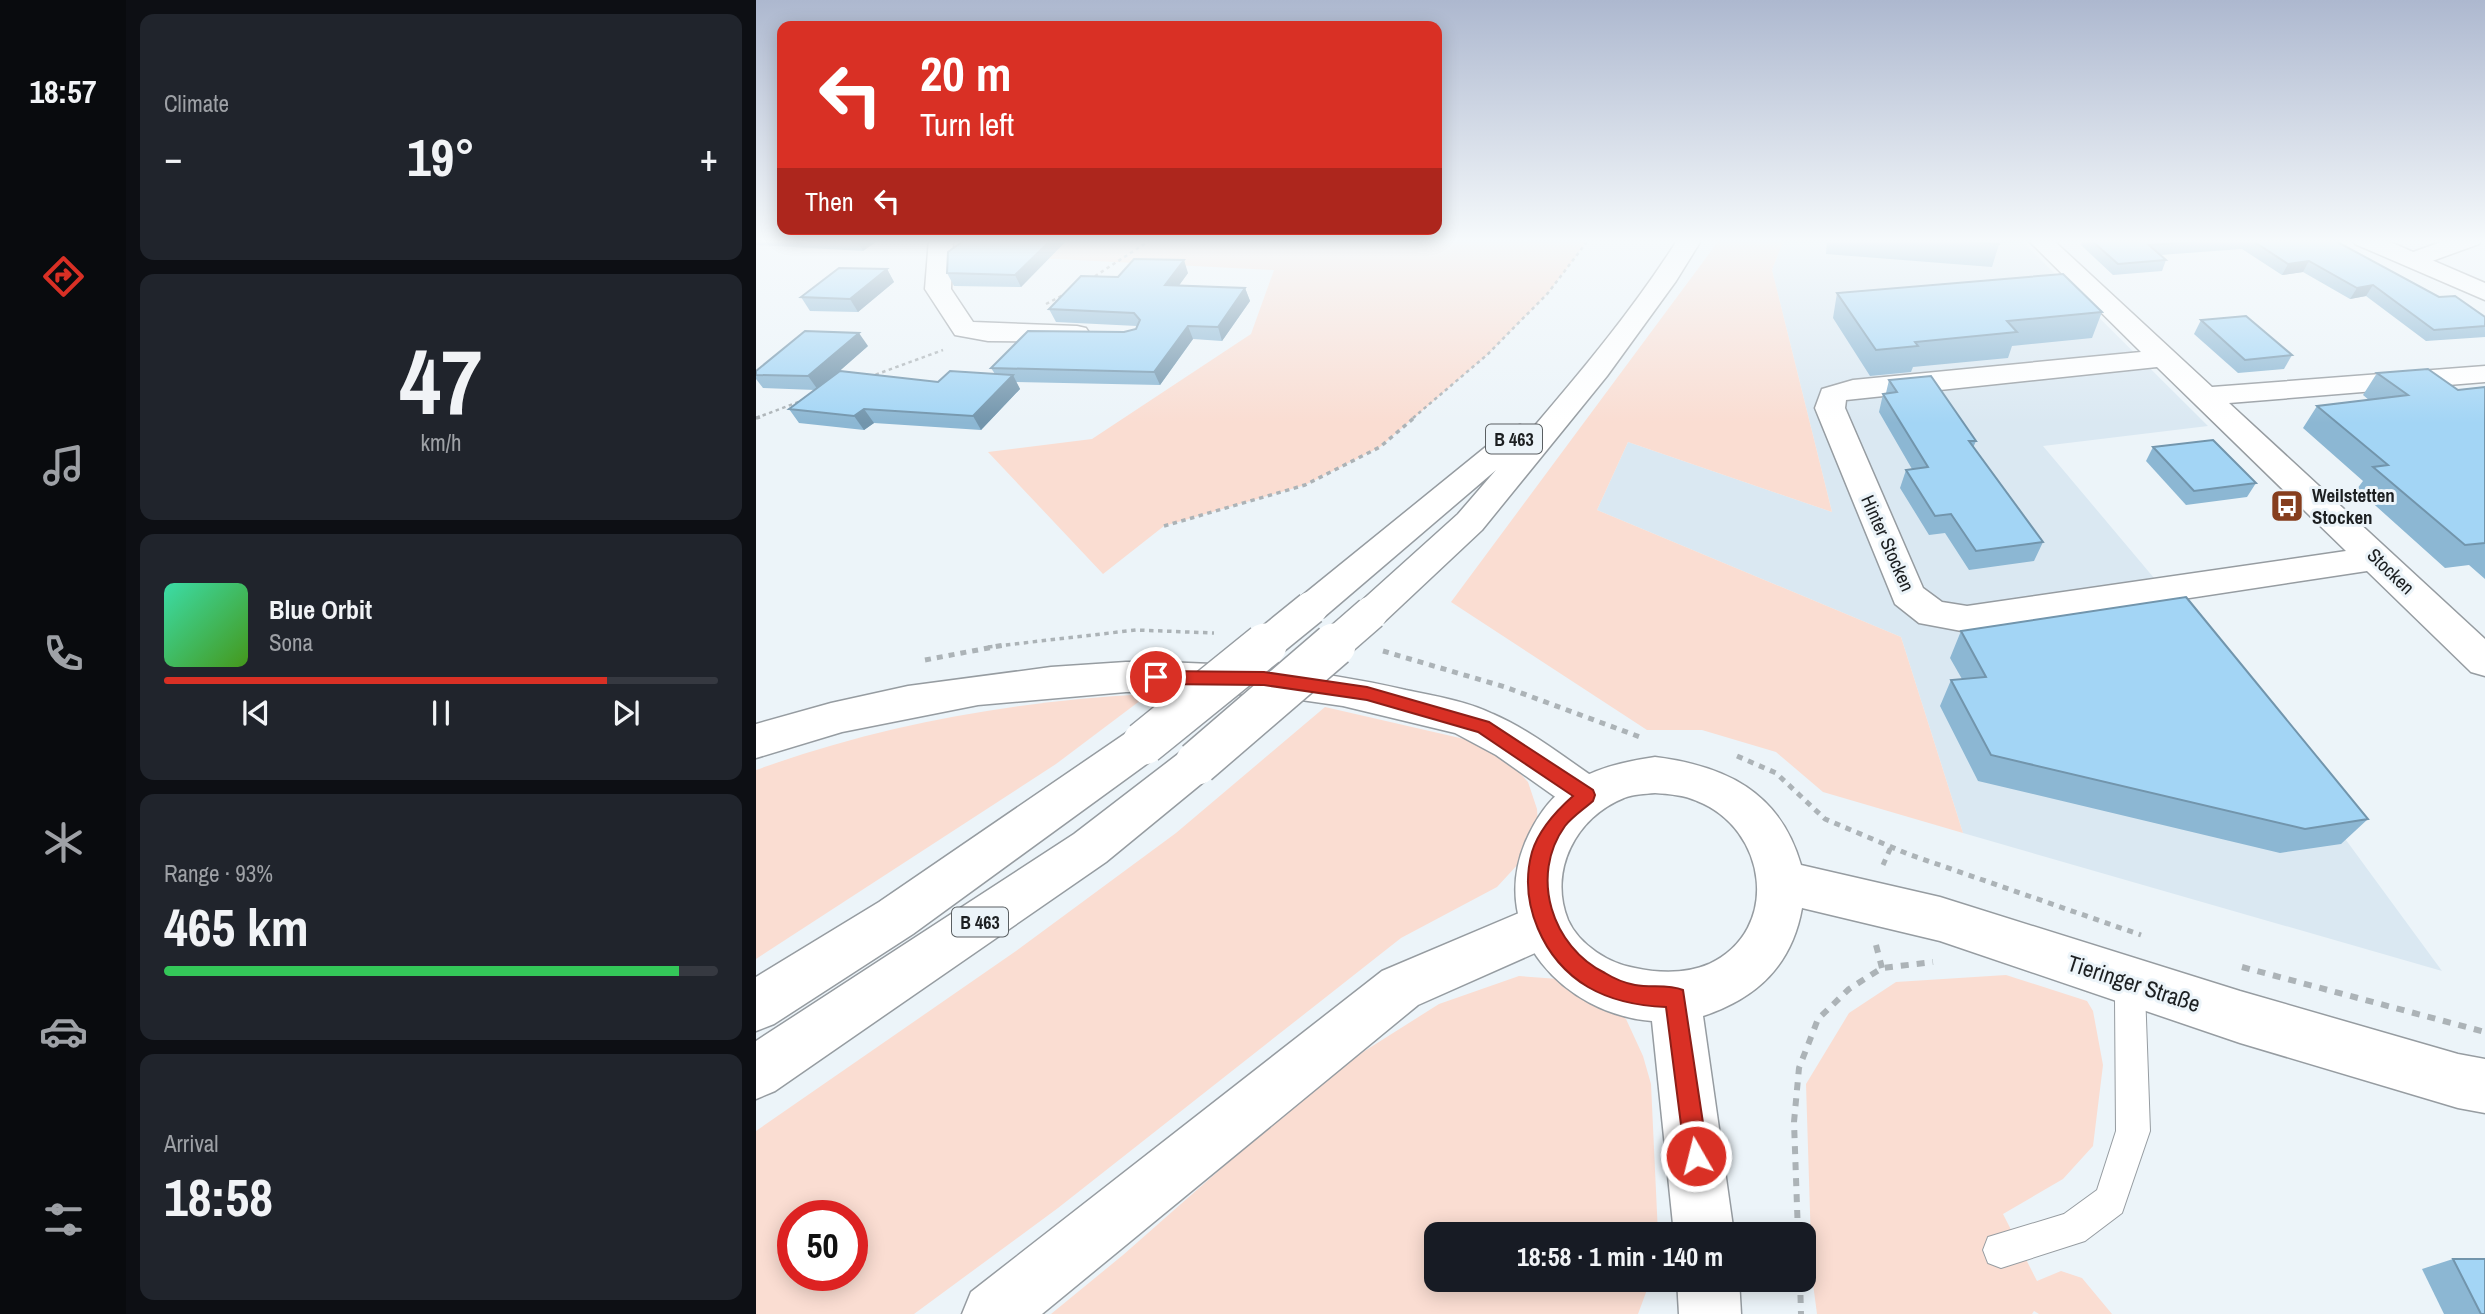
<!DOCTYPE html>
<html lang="en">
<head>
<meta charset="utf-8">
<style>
  :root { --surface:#171b24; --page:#20242c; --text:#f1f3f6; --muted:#9ea1a6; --line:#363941; --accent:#d93025 }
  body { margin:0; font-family:"Archivo Narrow",sans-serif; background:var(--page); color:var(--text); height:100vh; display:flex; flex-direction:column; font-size:26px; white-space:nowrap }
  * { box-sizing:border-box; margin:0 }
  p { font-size:23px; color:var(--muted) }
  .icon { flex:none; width:38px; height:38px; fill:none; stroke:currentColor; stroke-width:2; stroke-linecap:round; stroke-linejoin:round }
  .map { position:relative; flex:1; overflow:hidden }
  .panel { display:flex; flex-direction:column; gap:14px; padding:14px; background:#0d0f14; width:630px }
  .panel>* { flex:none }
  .hud { position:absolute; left:21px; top:21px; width:665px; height:214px; border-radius:14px; box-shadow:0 4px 18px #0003; background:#d93025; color:#fff; overflow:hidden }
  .speed { position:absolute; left:21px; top:1200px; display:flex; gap:14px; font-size:35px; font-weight:700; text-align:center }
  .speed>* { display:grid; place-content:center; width:91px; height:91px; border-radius:50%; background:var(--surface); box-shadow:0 4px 18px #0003; line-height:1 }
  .speed .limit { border:10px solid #d22; background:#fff; color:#111 }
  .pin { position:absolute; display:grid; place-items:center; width:60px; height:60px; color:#fff; margin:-30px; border:4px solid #fff; border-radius:50%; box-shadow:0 2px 7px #0007 }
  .me { position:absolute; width:77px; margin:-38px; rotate:352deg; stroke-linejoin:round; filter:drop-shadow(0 0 5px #0008) }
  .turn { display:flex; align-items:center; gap:24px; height:147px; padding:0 28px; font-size:32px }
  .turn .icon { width:91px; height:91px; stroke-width:2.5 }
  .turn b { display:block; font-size:49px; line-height:60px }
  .then { display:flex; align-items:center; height:66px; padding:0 28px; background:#0003; gap:14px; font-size:26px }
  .big { font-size:52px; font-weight:700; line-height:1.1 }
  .panel .card { flex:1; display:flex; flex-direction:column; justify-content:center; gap:10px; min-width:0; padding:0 24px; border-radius:14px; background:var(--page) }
  .panel .dial { align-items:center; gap:0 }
  .dial b { font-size:91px; line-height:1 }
  .song { display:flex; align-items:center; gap:21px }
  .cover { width:84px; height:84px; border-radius:10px; background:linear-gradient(135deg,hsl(160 70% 55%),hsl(100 70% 35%)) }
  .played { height:7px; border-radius:4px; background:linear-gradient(90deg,var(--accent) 80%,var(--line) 80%) }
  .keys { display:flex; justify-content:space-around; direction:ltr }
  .heat { display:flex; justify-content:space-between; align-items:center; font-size:38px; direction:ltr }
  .charge { height:10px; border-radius:5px; background:linear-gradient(90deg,#34c759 93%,var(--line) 0) }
  .trip { position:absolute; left:668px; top:1222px; width:392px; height:70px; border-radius:14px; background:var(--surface); box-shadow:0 4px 18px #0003; font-weight:700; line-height:70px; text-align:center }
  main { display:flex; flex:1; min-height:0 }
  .tabs { display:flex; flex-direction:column; width:126px; justify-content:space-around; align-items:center; background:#090b0e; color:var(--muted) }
  .tabs .icon { width:49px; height:49px }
  .tabs .selected { color:var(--accent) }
  .tabs b { font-size:32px; color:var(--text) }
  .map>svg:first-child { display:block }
  .built { fill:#dae8f2 }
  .green { fill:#faddd2; fill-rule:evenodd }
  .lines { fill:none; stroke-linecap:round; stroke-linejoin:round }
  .lane-casing { stroke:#969ca1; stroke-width:2 }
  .street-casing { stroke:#969ca1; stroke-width:3 }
  .secondary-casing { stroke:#969ca1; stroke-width:3 }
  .highway-casing { stroke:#969ca1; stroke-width:3 }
  .path-far3 { stroke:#acb3b7; stroke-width:2.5; stroke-dasharray:3.5 3.5; stroke-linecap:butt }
  .path-far2 { stroke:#acb3b7; stroke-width:3.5; stroke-dasharray:4.5 4.5; stroke-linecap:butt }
  .path-far1 { stroke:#acb3b7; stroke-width:5; stroke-dasharray:6 6; stroke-linecap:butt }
  .path { stroke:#acb3b7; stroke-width:6; stroke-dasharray:8 8; stroke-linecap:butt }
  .lane { fill:#fff; fill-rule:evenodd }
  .street { fill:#fff; fill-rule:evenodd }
  .secondary { fill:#fff; fill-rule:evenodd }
  .highway { fill:#fff; fill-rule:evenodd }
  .highway-bridge-far1-casing { stroke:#969ca1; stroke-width:36; stroke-linecap:butt }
  .highway-bridge-casing { stroke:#969ca1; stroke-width:46; stroke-linecap:butt }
  .highway-bridge-far1 { stroke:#fff; stroke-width:33 }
  .highway-bridge { stroke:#fff; stroke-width:43 }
  .wall { fill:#8cb7d3 }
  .shaded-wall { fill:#7295ac }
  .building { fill:#a3d5f5; stroke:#7295ac; stroke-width:2 }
  .route { fill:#d93025; stroke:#8d1f18; stroke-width:2 }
  .labels { text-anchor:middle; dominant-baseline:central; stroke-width:6; stroke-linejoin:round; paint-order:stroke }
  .shield { fill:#ecf4f9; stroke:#5a5f62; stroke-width:2 }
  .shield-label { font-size:18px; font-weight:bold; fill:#1c1f21 }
  .poi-label { font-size:19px; font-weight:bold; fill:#1c1f21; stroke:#ecf4f9; text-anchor:start }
  .street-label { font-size:19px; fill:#1c1f21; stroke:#ecf4f9 }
  .near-street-label { font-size:23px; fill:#1c1f21; stroke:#ecf4f9 }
</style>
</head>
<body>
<main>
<nav class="tabs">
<b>18:57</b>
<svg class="icon selected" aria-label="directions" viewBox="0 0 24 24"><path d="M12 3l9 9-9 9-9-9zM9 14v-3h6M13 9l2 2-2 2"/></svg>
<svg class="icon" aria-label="music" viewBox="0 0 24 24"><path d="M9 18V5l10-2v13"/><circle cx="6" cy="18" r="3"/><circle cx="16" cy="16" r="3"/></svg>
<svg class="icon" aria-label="phone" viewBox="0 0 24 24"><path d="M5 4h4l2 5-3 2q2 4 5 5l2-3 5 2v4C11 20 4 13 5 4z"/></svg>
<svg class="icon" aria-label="climate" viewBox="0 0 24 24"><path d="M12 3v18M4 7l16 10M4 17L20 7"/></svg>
<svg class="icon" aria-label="car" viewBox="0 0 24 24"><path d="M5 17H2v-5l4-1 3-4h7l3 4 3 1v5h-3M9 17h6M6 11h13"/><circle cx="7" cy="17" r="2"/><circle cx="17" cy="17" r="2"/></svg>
<svg class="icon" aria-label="filters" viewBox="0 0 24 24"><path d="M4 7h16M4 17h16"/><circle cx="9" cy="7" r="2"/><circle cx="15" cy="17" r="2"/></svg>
</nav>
<section class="panel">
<div class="card"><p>Climate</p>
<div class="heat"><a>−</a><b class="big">19°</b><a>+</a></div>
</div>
<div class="card dial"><b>47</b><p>km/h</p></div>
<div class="card">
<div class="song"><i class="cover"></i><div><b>Blue Orbit</b><p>Sona</p></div></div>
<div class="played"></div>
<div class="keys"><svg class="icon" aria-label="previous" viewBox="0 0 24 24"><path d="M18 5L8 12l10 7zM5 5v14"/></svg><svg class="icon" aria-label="pause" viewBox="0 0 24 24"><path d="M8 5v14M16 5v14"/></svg><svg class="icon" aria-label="next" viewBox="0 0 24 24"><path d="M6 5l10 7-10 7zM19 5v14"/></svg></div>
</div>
<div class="card"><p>Range · 93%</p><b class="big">465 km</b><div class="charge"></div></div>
<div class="card"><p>Arrival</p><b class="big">18:58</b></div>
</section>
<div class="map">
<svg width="1729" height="1314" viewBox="0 0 1729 1314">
  <rect width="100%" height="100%" fill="#ecf4f9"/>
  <path class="built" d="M1028,239H1264L1452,426L1287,446L1398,578L1686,971L1207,833L1145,637L841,510L872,442L1076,512L1016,270Z"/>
  <g class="green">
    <path d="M303,239H833L792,293L732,354L624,447L549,485L408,526L347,574L232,452L336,439L495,334L518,270L281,258Z"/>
    <path d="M964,239H1028L1016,270L1076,512L872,442L841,510L1145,637L1207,833L1067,792L1020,752L946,730H891L695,602Z"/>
    <path d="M393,694L300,764L0,959V770C127,724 259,701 393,694Z"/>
    <path d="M569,707L717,741L750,758L772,782L781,809L782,826L777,848L741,887L645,938L302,1208L158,1314H0V1131L260,951L420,833ZM37,1216H96V1276H37Z"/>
    <path d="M1250,975L1331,1001L1337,1011L1347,1065L1337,1146L1307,1179L1247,1214L1281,1281L1305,1271L1326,1278L1356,1314H1283L1278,1311L1276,1314H1061L1056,1276L1050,1084L1093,1013L1140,982Z"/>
    <path d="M763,976L803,979L843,996L870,1019L887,1056L895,1084L902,1234H681V1279H895L882,1314H295L367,1255L527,1114L607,1052L683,1004Z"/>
  </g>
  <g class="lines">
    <defs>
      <path id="lane" d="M1361,968L1385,981L1389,991L1394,1131L1366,1213L1329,1241L1245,1268L1232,1263L1227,1250L1232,1237L1308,1214L1341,1190L1360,1131L1359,998L1350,992L1346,982L1350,972Z"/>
      <g id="street">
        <path d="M173,239H197L195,289L217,322L321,326L330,328L334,334L330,340L321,342L232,341L199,335L169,289Z"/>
        <path d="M1271,239H1296L1456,387L1729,366V382L1473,403L1729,639V676L1715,672L1611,571L1211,632L1163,623L1139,604L1059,408L1066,389L1097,380L1385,352ZM1401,367L1590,551L1211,606L1186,602L1167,588L1089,408L1090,400Z"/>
        <path d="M1693,239H1726L1723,244L1665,265L1657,267L1649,265L1645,260L1649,255Z"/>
      </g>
      <g id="secondary">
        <path d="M1596,239H1627L1729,283V300L1599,244Z"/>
        <path d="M899,757C970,766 1024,792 1045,865L1184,897L1484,991L1702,1054L1729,1059V1113L1702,1108L1484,1043L1184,941L1046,908C1036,965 1001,998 947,1016L978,1234H918L896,1021C808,1014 732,933 769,843C778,822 790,802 809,788C837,768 867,762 899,757ZM899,793C913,794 928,795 941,801C1011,828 1026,930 953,964C930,974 902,973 879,968C854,964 823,945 812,920C792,871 820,817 868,798C877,794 889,794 899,793Z"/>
        <path d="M921,1279H983L985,1314H923Z"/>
      </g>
      <g id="highway">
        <path d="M922,239H946L920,281L851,376L726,530L628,622L615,626L602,622L597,613L602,604L702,514L740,470L568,617L555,621L542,617L537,608L542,599L753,428L764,425L776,429C828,368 879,307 922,239Z"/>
        <path d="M370,662C467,662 555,668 650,690C679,696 710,701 737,714C776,731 810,759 845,782L852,795L845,808L830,813L815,808L740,755L699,733L587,706L517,696L444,692H370L222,705L86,732L0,758V724L75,703L152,686L295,667Z"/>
        <path d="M388,726L403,731L409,743L403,755L157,934L18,1024L0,1031V977L123,902L373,731Z"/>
        <path d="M441,746L456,751L462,763L456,775L350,862L19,1091L0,1099V1041L318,834L426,751Z"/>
        <path d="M789,902L806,909L813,925L806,941L662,1005L286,1314H206L215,1292L626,971Z"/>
      </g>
    </defs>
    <use href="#lane" class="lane-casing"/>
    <use href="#street" class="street-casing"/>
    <use href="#secondary" class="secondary-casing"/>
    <use href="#highway" class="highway-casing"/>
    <g class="path-far3">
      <path d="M333,280L396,239"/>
      <path d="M290,304L311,293"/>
      <path d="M113,377L187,350"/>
      <path d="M0,418L45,401"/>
      <path d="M657,418L732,354L792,293L833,239"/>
    </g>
    <g class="path-far2">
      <path d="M0,418L4,417"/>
      <path d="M408,526L549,485L624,447L659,417"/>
      <path d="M232,647L380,630L458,633"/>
    </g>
    <g class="path-far1">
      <path d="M627,651L749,687L884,737"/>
      <path d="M169,660L248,645"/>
      <path d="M981,756L1020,773L1069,819L1152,854L1385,935"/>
      <path d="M1127,865L1135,847"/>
    </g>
    <g class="path">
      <path d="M1120,945L1126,968"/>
      <path d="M1486,967L1729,1032"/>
      <path d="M1042,1234L1038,1122L1043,1068L1062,1019L1093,989L1126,968L1177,962"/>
      <path d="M1044,1279L1045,1314"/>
    </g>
    <use href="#lane" class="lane"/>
    <use href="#street" class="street"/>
    <use href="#secondary" class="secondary"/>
    <use href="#highway" class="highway"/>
    <defs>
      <g id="highway-bridge-far1">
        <path d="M507,647L555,608"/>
        <path d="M576,647L615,613"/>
      </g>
      <g id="highway-bridge">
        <path d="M388,743L509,645"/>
        <path d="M441,763L578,645"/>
      </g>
    </defs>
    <use href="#highway-bridge-far1" class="highway-bridge-far1-casing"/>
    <use href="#highway-bridge" class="highway-bridge-casing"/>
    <use href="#highway-bridge-far1" class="highway-bridge-far1"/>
    <use href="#highway-bridge" class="highway-bridge"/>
  </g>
  <g class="wall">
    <path d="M0,239H124L107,251L0,245Z"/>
    <path d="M210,239H312L265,287L198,286L191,273Z"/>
    <path d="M1071,239H1242L1243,244L1236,267L1070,254Z"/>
    <path d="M1327,239H1576L1683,297L1729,317V337L1670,341L1610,296L1594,299L1547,272L1526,275L1486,249L1404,255L1410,260L1406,271L1357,275L1325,245Z"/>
    <path d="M131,269L138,282L102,312L54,311L45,297Z"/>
    <path d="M432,273L423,285L489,288L494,301L466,341L437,339L404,385L260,382L264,389L225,430L118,423L108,430L43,423L33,409L59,390L7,388L0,379V371L112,346L81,373L182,382L239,374L235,368L380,329L381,326L300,322L293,309L362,277Z"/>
    <path d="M1081,293L1346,312L1336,338L1256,346L1252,358L1157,367L1155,372L1114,376L1077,318Z"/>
    <path d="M1445,320L1536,355L1528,369L1482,373L1438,334Z"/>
    <path d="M1621,373L1702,390L1729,387V579L1713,565L1689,568L1601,489L1607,481L1547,428L1561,406L1613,400L1607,395Z"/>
    <path d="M1133,380L1220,441L1217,448L1287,542L1278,561L1213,570L1189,533L1173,535L1144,488L1150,470L1156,469L1123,412L1127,394L1130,393Z"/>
    <path d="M1397,447L1500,483L1491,497L1430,505L1390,461Z"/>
    <path d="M1205,631L1612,819L1585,844L1524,853L1222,781L1184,706L1195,680L1206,679L1194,658Z"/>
    <path d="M1697,1259L1729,1314H1688L1666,1269Z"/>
  </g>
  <g class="shaded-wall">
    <path d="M108,239H124L107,251L102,243Z"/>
    <path d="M296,239H312L265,287L259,275Z"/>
    <path d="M428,260L432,273L414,298L409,285Z"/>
    <path d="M1553,261L1547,272L1526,275L1532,264Z"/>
    <path d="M131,269L138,282L102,312L94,299Z"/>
    <path d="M1617,285L1610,296L1594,299L1601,288Z"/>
    <path d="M489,288L494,301L466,341L462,327Z"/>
    <path d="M432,326L437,339L404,385L398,372Z"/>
    <path d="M103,333L112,346L62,390L52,376Z"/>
    <path d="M257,375L264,389L225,430L217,416Z"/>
    <path d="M108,409L118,423L108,430L98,416Z"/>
  </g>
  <g class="building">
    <path d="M24,239H108L102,243Z"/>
    <path d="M210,239H296L259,275L191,273L192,252Z"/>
    <path d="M1177,239H1242L1243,244Z"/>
    <path d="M1334,239H1472L1393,245L1410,260L1362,264Z"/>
    <path d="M1494,239H1576L1683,297L1699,296L1729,317V326L1678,330L1617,285L1601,288L1553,261L1532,264Z"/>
    <path d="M378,259L428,260L409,285L489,288L462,327L432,326L398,372L235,368L272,331L368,332L380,329L384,320L378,313L293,309L325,276L362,277Z"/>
    <path d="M83,268L131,269L94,299L45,297Z"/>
    <path d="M1307,274L1346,312L1251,321L1261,332L1159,342L1162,346L1120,350L1081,293Z"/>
    <path d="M1490,316L1536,355L1489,360L1445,320Z"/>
    <path d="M49,331L103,333L52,376L0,375V371Z"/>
    <path d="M1672,369L1702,390L1729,387V543L1709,545L1617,467L1632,465L1561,406L1652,395L1621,373Z"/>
    <path d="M84,371L182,382L194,371L257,375L217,416L108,409L98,416L33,409Z"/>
    <path d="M1175,376L1220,441H1213L1287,542L1220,551L1195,514L1179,516L1150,470L1172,467L1127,394L1141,392L1133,380Z"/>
    <path d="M1457,440L1500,483L1438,491L1397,447Z"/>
    <path d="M1430,597L1612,819L1549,829L1235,755L1195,680L1230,677L1205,631Z"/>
    <path d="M1697,1259H1729V1314H1725Z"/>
  </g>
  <linearGradient id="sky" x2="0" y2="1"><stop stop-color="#adb8cf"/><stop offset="0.57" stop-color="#f6fafc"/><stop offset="1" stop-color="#f6fafc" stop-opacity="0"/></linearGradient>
  <rect width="1729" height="423" fill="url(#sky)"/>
  <path class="route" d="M400,671L508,672L611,687L733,722L837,790L839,795L837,801C828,809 816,817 809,826C773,876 796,947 849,973C857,978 869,983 879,985C895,988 912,984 927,990L952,1156L949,1165L940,1168L932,1165L929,1156L910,1007C883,1006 856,1001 832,987C787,960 762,903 776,852C783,829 800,811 817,796L722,732L611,700L508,685L400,684L392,677Z"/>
  <defs>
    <symbol id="bus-square" viewBox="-11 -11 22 22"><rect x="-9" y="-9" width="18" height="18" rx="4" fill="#863e1e" stroke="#ecf4f9"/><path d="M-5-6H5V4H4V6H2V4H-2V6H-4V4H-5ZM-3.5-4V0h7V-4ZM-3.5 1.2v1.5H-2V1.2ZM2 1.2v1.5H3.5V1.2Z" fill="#fff"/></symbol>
  </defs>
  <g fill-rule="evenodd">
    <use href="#bus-square" x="1512" y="487" width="38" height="38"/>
  </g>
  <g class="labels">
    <g class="shield">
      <rect x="730" y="424.5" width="56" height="29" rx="5"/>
      <rect x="196" y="907.5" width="56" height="29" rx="5"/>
    </g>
    <g class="shield-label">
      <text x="758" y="439">B 463</text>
      <text x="224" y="922">B 463</text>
    </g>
    <g class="poi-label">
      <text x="1556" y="495">Weilstetten<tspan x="1556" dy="22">Stocken</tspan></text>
    </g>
    <g class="street-label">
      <text transform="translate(1132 543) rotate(66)">Hinter Stocken</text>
      <text transform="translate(1635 571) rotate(44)">Stocken</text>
    </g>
    <g class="near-street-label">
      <text transform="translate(1378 983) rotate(18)">Tieringer Straße</text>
    </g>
  </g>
</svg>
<div class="speed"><div class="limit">50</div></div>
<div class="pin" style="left:400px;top:677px;background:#d93025"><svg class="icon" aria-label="arrive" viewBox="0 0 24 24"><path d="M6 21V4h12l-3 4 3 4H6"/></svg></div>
<svg class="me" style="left:940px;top:1156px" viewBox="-20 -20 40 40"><circle r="17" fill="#d93025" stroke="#fff" stroke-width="3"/><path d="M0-11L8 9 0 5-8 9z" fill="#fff"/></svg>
<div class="trip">18:58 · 1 min · 140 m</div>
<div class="hud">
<div class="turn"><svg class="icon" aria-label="left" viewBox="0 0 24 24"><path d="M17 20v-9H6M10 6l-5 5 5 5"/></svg><div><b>20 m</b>Turn left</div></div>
<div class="then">Then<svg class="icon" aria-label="left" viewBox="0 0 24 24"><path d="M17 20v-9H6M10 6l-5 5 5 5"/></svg></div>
</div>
</div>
</main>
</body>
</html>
